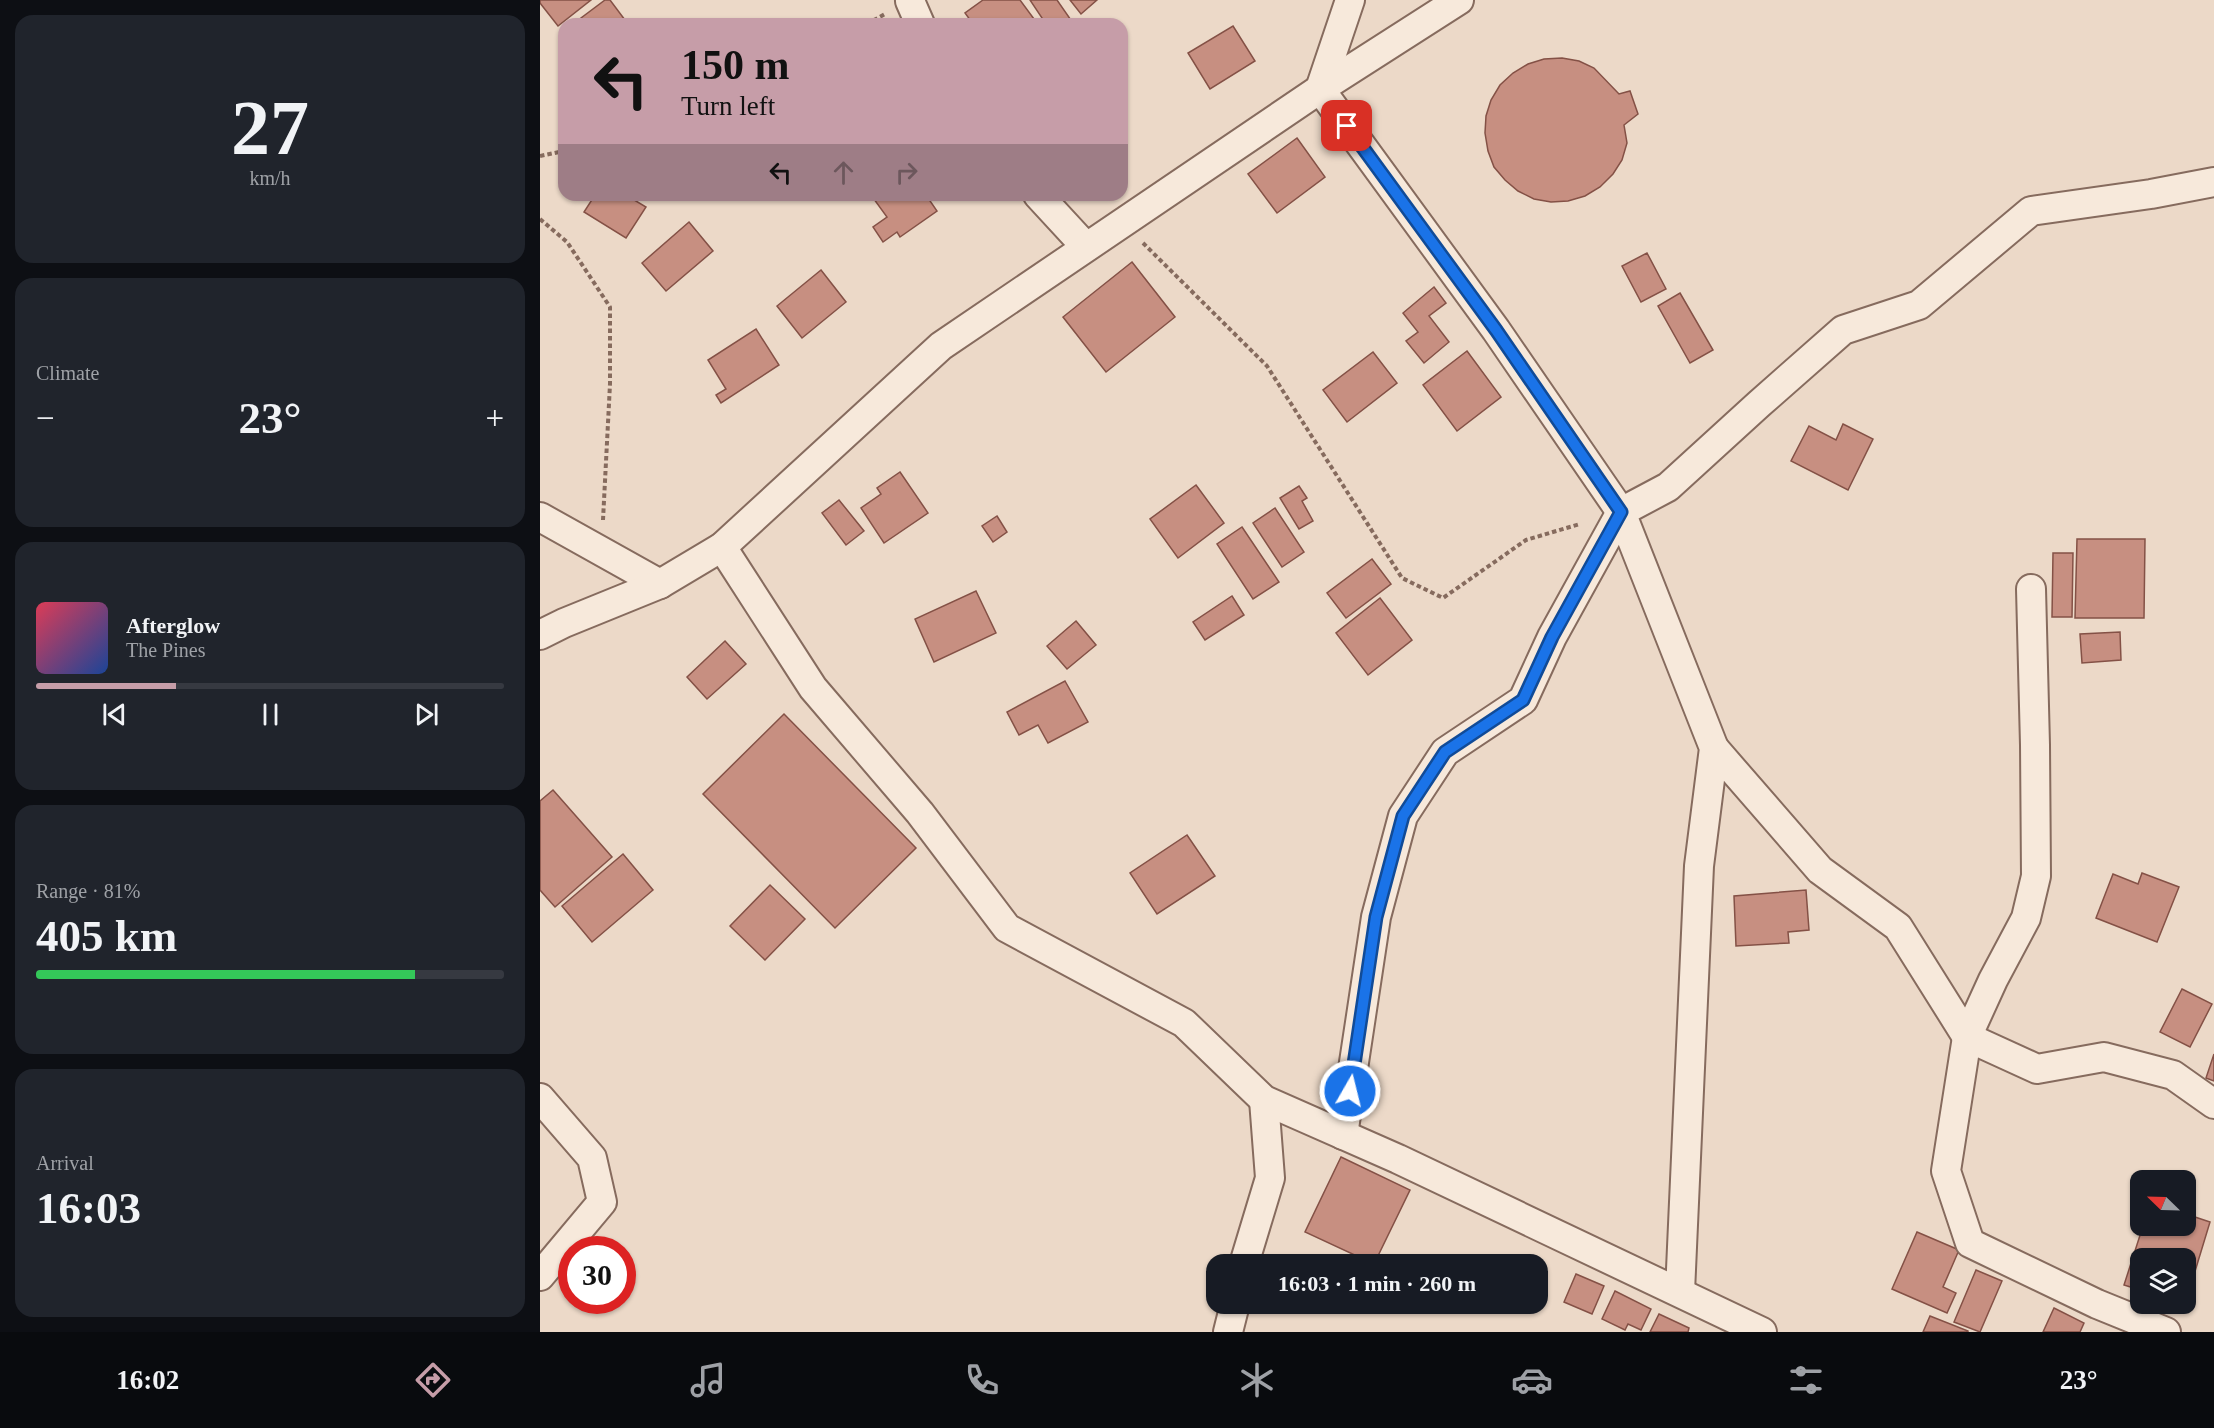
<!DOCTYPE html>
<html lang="en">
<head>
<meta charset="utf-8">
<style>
  :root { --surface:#171b24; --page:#20242c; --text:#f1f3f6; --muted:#9ea1a6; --line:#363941; --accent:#c69da8 }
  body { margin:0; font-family:"Times New Roman",serif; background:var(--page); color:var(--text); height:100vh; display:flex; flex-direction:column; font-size:22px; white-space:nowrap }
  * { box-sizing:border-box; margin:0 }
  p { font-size:20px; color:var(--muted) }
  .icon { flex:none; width:33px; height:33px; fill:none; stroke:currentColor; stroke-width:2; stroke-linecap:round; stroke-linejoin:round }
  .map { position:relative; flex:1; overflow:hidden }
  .details { display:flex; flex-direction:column; gap:15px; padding:15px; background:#0d0f14; width:540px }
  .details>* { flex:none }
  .top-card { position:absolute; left:18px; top:18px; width:570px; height:183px; border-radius:18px; box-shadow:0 2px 4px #0004; background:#c69da8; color:#111; overflow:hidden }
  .needle { width:39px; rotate:293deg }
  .tools { position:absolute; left:1590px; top:1170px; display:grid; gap:12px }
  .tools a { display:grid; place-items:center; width:66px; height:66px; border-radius:12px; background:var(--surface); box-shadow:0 2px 4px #0004; font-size:30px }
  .speed { position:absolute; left:18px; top:1236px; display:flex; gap:12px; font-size:30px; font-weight:700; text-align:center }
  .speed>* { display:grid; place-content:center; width:78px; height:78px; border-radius:50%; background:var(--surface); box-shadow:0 2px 4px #0004; line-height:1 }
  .speed .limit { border:9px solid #d22; background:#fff; color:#111 }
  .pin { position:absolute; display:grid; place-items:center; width:51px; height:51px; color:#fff; margin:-26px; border-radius:12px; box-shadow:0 3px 9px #0006 }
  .me { position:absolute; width:66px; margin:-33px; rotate:8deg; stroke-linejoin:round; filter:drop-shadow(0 0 4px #0008) }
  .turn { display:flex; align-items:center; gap:21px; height:126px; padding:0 24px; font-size:27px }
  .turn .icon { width:78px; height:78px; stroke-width:2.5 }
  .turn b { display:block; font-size:42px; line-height:51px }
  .lanes { display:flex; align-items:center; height:57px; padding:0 24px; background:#0003; justify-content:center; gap:30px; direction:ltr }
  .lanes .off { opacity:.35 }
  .big { font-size:45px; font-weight:700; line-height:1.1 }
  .details .tile { flex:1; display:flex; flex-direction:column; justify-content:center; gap:9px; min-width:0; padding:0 21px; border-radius:18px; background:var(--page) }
  .details .dial { align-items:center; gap:0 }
  .dial b { font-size:78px; line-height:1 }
  .song { display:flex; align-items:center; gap:18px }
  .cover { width:72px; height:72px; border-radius:9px; background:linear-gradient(135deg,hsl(350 70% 55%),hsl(220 70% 35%)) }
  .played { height:6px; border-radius:3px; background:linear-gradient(90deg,var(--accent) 30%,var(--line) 30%) }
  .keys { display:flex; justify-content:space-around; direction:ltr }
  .heat { display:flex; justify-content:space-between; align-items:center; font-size:33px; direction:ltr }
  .charge { height:9px; border-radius:4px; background:linear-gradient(90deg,#34c759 81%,var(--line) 0) }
  .trip { position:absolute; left:666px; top:1254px; width:342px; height:60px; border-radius:18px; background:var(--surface); box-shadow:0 2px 4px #0004; font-weight:700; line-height:60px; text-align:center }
  .menu { display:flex; height:96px; justify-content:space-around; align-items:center; background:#090b0e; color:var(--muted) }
  .menu .icon { width:42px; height:42px }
  .menu .active { color:var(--accent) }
  .menu b { font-size:27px; color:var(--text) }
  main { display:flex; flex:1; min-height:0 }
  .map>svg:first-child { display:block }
  .building { fill:#c78f81; stroke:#845146; stroke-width:1.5 }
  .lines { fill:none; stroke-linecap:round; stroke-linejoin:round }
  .minor-casing { stroke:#866b5e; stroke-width:32 }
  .path { stroke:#866b5e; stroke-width:4; stroke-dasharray:4.5 3; stroke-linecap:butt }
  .minor { stroke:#f7e9db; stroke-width:28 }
  .route-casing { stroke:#114b97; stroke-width:15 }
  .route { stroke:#1a73e8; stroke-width:10 }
</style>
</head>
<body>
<main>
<section class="details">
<div class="tile dial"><b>27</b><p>km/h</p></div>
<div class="tile"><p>Climate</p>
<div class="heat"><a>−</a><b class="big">23°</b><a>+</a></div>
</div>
<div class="tile">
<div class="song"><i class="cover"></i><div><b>Afterglow</b><p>The Pines</p></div></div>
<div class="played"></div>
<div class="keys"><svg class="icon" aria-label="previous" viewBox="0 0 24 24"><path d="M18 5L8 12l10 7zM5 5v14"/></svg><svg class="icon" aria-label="pause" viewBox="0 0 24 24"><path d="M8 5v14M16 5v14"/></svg><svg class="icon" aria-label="next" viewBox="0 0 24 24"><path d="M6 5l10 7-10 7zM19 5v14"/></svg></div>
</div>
<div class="tile"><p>Range · 81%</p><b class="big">405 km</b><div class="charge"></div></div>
<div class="tile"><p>Arrival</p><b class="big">16:03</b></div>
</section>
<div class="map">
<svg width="1674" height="1332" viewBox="0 0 1674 1332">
  <rect width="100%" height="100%" fill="#ecd9c8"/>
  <g class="building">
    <path d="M0,0H51L18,26L0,3Z"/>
    <path d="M65,0H70L88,24H33Z"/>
    <path d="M443,0H480L497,23L433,24L425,13Z"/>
    <path d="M490,0H517L533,23L506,24Z"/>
    <path d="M530,0H557L541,14Z"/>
    <path d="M693,26L715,61L670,89L648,53Z"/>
    <path d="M1022,58L1039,61L1054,68L1079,94L1090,91L1098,114L1084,125L1087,143L1082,160L1073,174L1060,187L1045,196L1028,201L1011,202L994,199L978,191L965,180L954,167L948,151L945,133L946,116L951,100L960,85L973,73L988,64L1004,59Z"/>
    <path d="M757,138L785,177L737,213L708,174Z"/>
    <path d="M55,195H86L106,207L86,238L44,212Z"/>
    <path d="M331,195H386L397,211L360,237L357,232L343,242L333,227L347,217Z"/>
    <path d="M149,222L173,251L126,291L102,263Z"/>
    <path d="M1107,253L1126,289L1101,302L1082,266Z"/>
    <path d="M592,262L635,317L566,372L523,317Z"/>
    <path d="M281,270L306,302L262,338L237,306Z"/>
    <path d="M894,287L906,303L889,316L909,342L884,363L866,341L878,332L863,313Z"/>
    <path d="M1140,293L1173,350L1150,363L1118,306Z"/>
    <path d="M216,329L239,365L181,403L176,395L186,389L168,360Z"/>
    <path d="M927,351L961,397L917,431L883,385Z"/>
    <path d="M833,352L857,383L807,422L783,390Z"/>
    <path d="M1303,424L1333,439L1308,490L1251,461L1269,426L1296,440Z"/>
    <path d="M360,472L388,513L344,543L321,508L341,494L337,488Z"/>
    <path d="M656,485L684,523L638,558L610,519Z"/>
    <path d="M759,486L767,498L762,501L773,521L759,529L740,498Z"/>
    <path d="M299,500L324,531L306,545L282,513Z"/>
    <path d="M735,508L764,552L742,567L713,523Z"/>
    <path d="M457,516L467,532L453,542L442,526Z"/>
    <path d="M702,527L739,582L713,599L677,544Z"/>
    <path d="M1537,539H1605L1604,618H1535Z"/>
    <path d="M1513,553H1533L1532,617H1512Z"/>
    <path d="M832,559L851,584L806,618L787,593Z"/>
    <path d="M436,591L456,633L394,662L375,619Z"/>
    <path d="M692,596L704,615L665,640L653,622Z"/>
    <path d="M840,598L872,640L828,675L796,633Z"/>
    <path d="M536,621L556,645L527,669L507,646Z"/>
    <path d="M1580,632L1581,660L1542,663L1540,634Z"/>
    <path d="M185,641L206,664L167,699L147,677Z"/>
    <path d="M525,681L548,722L508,743L498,725L479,735L467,712Z"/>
    <path d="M244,714L376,848L295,928L163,794Z"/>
    <path d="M13,790L72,857L15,907L0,890V801Z"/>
    <path d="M647,835L675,876L617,914L590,873Z"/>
    <path d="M83,854L113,890L52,942L22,906Z"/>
    <path d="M1602,873L1639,887L1617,942L1556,918L1573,874L1598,884Z"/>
    <path d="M230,885L265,919L225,960L190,926Z"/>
    <path d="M1266,890L1269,930L1248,932L1249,943L1196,946L1194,896Z"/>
    <path d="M1642,989L1672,1004L1650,1047L1620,1032Z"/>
    <path d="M1674,1054V1081L1666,1078Z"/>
    <path d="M801,1157L870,1190L834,1264L765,1232Z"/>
    <path d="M1646,1214L1670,1222L1646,1301V1258H1600V1290L1584,1285L1603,1226H1646Z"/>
    <path d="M1377,1232L1419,1250L1403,1287L1416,1293L1407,1313L1352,1289Z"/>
    <path d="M1436,1270L1462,1281L1440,1332L1414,1322Z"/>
    <path d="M1036,1274L1064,1286L1052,1314L1024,1302Z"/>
    <path d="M1075,1291L1111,1309L1101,1330L1088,1324L1085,1330L1062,1319Z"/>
    <path d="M1514,1308L1544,1323L1540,1332H1503Z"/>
    <path d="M1119,1314L1149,1328L1148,1332H1110Z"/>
    <path d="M1390,1316L1428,1331V1332H1383Z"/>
  </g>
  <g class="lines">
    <defs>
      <g id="minor">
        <path d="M810,0L780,89L956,330L1081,512L1174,748L1159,866L1140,1292"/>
        <path d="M370,1L380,24"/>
        <path d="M498,195L546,247"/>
        <path d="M0,517L120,584"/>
        <path d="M182,547L273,688L380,813L467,928L644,1023L724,1100L858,1159L1222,1332"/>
        <path d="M1491,589L1495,745L1496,876L1486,918L1453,980L1427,1037L1406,1171L1430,1243L1557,1304L1626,1332"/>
        <path d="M0,635L24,623L120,584L182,547L401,346L780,89L919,0"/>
        <path d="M1174,748L1280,870L1358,927L1427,1037L1497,1069L1564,1057L1633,1075L1674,1104"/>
        <path d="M0,1098L52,1158L62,1202L0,1276"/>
        <path d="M803,1135L836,917L863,816L905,752L983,700L1012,637L1081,512L1128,487L1219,404L1303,330L1379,305L1491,211L1611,194L1674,182"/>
        <path d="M704,1264L730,1178L724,1100"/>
        <path d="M688,1332L695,1304"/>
      </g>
    </defs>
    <use href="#minor" class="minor-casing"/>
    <g class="path">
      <path d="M327,24L345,14"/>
      <path d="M0,156L24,151"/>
      <path d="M0,219L27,242L70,307V384L63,520"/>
      <path d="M603,243L727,366L862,578L903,598L986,540L1040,524"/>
    </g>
    <use href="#minor" class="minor"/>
  </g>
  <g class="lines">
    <defs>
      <path id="route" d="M807,126L956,330L1081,512L1012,637L983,700L905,752L863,816L836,917L810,1091"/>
    </defs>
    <use href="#route" class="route-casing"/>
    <use href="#route" class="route"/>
  </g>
</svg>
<div class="tools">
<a><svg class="needle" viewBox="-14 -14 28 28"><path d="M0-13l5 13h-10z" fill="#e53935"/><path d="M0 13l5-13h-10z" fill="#9ea1a6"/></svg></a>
<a><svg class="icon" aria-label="layers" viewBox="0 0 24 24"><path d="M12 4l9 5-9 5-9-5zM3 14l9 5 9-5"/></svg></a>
</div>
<div class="speed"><div class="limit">30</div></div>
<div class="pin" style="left:807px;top:126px;background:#d93025"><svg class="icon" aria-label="arrive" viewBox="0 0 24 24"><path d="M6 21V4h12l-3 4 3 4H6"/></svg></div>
<svg class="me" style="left:810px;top:1091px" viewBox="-20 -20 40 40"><circle r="17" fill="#1a73e8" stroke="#fff" stroke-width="3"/><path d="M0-11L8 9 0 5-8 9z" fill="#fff"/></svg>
<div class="trip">16:03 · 1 min · 260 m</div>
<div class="top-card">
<div class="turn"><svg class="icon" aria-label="left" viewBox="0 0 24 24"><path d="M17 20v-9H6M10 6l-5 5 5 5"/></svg><div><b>150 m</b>Turn left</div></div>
<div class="lanes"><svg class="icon" aria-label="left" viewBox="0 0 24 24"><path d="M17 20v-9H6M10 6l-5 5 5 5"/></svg><svg class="icon off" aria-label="ahead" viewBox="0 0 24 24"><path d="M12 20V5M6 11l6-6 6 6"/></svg><svg class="icon off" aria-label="right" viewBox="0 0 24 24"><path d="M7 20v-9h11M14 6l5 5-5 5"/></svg></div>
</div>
</div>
</main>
<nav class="menu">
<b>16:02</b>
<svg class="icon active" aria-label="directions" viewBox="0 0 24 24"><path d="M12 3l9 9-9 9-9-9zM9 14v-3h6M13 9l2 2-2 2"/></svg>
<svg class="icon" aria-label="music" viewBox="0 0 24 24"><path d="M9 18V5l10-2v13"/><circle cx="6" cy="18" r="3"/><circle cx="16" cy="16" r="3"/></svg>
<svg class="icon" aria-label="phone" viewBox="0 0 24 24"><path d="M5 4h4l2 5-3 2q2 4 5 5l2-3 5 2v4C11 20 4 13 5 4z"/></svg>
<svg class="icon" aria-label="climate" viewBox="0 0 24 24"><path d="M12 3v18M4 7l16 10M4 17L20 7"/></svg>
<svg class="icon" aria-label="car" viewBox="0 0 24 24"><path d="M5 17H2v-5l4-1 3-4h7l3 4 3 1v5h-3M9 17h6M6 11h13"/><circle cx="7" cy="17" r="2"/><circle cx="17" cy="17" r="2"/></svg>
<svg class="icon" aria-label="filters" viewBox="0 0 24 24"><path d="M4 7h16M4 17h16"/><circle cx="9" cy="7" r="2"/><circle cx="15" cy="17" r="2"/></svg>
<b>23°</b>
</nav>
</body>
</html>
